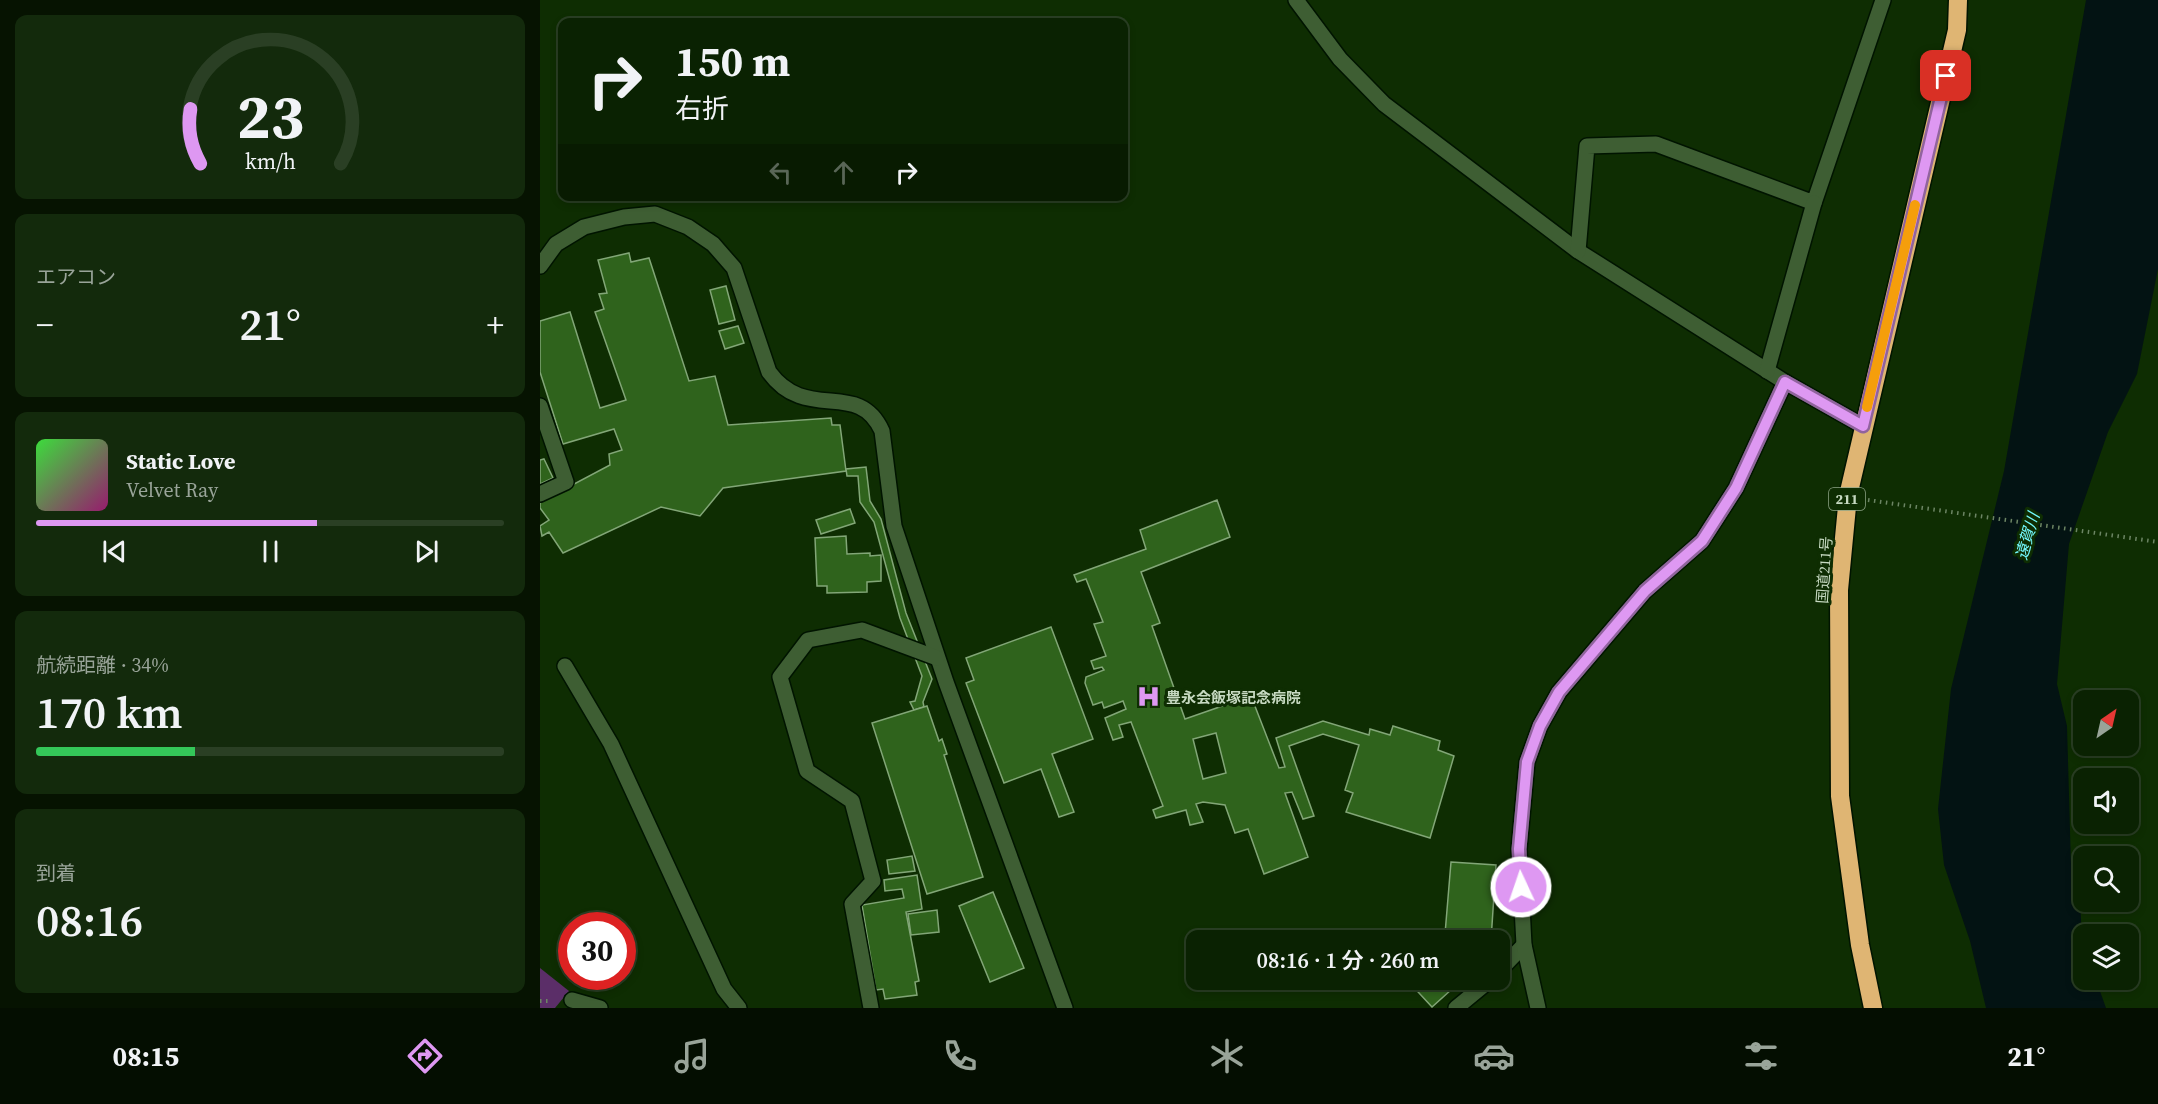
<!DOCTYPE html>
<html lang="ja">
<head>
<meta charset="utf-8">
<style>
  :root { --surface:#0a2202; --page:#132a0c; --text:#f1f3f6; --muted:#99a499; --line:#2a3f24; --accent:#de98f2 }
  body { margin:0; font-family:"Source Serif 4","Noto Sans JP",serif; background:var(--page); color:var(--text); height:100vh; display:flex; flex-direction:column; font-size:22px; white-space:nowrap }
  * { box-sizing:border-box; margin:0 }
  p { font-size:20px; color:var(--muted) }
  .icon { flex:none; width:33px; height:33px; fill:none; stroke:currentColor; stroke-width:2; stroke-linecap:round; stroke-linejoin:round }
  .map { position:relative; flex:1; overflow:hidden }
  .sheet { display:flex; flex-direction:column; gap:15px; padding:15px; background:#061301; width:540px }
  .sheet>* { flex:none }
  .banner { position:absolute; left:18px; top:18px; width:570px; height:183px; border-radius:12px; box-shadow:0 3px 9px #0003,0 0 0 2px var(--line); background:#0a2202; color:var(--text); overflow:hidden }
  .needle { width:39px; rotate:34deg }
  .controls { position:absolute; left:1533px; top:690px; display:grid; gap:12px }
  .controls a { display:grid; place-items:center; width:66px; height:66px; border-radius:12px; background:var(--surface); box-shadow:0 3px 9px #0003,0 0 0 2px var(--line); font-size:30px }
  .speed { position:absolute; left:18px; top:912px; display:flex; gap:12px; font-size:30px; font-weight:700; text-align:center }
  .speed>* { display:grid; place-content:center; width:78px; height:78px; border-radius:50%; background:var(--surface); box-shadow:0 3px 9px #0003,0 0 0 2px var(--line); line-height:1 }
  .speed .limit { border:9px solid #d22; background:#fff; color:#111 }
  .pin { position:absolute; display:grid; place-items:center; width:51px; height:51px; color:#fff; margin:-26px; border-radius:12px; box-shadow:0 3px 9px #0006 }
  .me { position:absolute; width:66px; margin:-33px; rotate:357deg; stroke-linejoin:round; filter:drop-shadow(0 0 4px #0008) }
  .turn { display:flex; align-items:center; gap:21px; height:126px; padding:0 18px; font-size:27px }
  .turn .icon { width:78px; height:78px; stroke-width:2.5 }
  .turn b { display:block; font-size:42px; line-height:51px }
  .lanes { display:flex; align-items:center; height:57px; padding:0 18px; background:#0003; justify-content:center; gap:30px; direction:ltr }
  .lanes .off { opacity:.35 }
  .big { font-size:45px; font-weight:600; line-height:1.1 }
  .sheet .card { flex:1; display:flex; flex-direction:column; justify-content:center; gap:9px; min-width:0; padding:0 21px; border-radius:12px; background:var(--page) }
  .sheet .dial { align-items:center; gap:0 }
  .dial svg { height:156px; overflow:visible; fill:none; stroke:var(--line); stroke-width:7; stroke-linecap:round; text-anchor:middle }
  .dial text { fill:var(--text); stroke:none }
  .song { display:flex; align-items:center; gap:18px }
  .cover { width:72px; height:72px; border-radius:9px; background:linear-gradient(135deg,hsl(120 70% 55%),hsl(320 70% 35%)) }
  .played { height:6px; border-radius:3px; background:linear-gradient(90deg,var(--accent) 60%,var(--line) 60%) }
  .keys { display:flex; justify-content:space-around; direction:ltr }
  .heat { display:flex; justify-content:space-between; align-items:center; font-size:33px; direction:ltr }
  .charge { height:9px; border-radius:4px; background:linear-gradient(90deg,#34c759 34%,var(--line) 0) }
  .trip { position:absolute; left:646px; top:930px; width:324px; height:60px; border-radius:12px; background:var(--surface); box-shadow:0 3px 9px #0003,0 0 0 2px var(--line); font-weight:600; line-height:60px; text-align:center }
  .menu { display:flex; height:96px; justify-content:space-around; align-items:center; background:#040e01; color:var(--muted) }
  .menu .icon { width:42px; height:42px }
  .menu .active { color:var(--accent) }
  .menu b { font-size:27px; color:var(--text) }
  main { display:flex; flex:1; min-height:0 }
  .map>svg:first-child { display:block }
  .green { fill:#5b2e68 }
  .water { fill:#031313 }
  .building { fill:#2f631c; stroke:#82a677; stroke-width:1.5; fill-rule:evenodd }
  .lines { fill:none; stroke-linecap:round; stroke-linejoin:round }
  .minor-casing { stroke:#001400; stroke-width:18 }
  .highway-casing { stroke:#001400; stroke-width:21 }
  .path { stroke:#6c8564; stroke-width:4; stroke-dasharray:1.5 4.5; stroke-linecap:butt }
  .minor { stroke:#3e5e33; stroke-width:15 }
  .highway { stroke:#dfb573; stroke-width:18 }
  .route-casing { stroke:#90639d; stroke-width:15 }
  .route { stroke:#de98f2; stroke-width:10 }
  .slow { stroke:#f59e0b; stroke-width:10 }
  .labels { text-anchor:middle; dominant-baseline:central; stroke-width:6; stroke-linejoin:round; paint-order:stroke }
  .shield { fill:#0e2d02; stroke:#8fa588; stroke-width:1.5 }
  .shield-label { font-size:14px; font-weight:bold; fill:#c6d9c1 }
  .street-label { font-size:15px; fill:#c6d9c1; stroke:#0e2d02 }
  .poi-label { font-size:15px; font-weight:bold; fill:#c6d9c1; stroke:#0e2d02; text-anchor:start }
  .water-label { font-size:16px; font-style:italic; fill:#74faff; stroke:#0e2d02 }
</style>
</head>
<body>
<main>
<section class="sheet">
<div class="card dial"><svg viewBox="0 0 100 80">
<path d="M14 69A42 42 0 1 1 86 69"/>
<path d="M14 69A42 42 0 0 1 9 41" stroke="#de98f2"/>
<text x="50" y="56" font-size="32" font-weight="700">23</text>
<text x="50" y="72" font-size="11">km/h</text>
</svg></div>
<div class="card"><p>エアコン</p>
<div class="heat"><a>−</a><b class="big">21°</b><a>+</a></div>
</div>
<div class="card">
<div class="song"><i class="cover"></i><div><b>Static Love</b><p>Velvet Ray</p></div></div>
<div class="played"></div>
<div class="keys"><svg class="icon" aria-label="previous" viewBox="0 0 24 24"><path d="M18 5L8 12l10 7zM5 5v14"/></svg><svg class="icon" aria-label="pause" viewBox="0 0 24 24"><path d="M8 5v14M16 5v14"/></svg><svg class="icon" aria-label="next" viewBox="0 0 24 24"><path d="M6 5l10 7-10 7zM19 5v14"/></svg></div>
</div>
<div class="card"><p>航続距離 · 34%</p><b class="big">170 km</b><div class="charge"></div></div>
<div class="card"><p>到着</p><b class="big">08:16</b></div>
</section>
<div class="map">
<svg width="1618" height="1008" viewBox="0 0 1618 1008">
  <rect width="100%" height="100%" fill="#0e2d02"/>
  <path class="green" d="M0,968L29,991L15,1008H0Z"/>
  <path class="water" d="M1546,0H1618V269L1597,374L1568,432L1529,544L1517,684L1527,726L1531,865L1540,899L1544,980H1556L1566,1008H1446L1430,941L1404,865L1398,809L1411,689L1464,471Z"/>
  <g class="building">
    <path d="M89,253L91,262L109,258L149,381L175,376L188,425L291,418L292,425H300L306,471L183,488L160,516L121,507L23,553L9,532L2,536L0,526L9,520L0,508V502L70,465L69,454L82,450L74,429L23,444L0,372V321L30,312L60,408L86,400L55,312L64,309L59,294L67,293L58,260Z"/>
    <path d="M186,286L195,320L179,324L170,290Z"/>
    <path d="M198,326L204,343L185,349L179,331Z"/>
    <path d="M4,459L13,478L0,484V460Z"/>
    <path d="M326,467L330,501L341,519L366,613L392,679L383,702L384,707L374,710L370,702L375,701L382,676L360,618L334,522L320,502L318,476H307L306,469Z"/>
    <path d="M677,500L690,537L601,572L620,623L612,626L645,719L711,696L739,768L745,767L736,738L783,721L829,735L830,729L850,735L853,726L900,741L898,750L914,756L890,838L806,812L813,793L805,790L819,745L783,734L749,746L774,816L763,819L752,792L745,793L768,857L724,874L708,829L695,833L685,805L663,802L656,804L663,822L650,825L646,810L616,818L613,810L623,806L591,722L579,725L583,737L573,740L565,718L586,709L583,701L564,708L562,702L553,705L545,683L546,677L564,670L562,667L554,669L551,661L566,656L554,624L563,622L546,579L537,582L534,575L606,549L600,530ZM676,733L686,773L663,779L653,739Z"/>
    <path d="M310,509L315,523L281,534L276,520Z"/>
    <path d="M306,536L307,554L330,553V556L341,555V581L327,582V592L287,593V586H277L275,538Z"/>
    <path d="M511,627L553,739L512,754L534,812L519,817L501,769L464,783L426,683L434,680L426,658Z"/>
    <path d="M387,706L399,741L402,739L407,754L404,755L443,877L387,894L332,723Z"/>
    <path d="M372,856L375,871L349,874L347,860Z"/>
    <path d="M911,862L956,865L951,940H898L905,934Z"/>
    <path d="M377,875L382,909L366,912L379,981L375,982L377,995L345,999L343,989L336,990L322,905L364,898L362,889L345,891L344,880Z"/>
    <path d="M453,892L484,968L450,982L419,906Z"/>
    <path d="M397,910L399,932L371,935L368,914Z"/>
    <path d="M867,980H922L892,1007Z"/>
  </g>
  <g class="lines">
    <defs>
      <g id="minor">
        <path d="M756,0L800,59L844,104L1038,251L1245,382L1323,426"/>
        <path d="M1038,251L1047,146L1116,144L1274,203L1343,0"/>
        <path d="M0,266L16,244L44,227L84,217L115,214L148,227L173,244L194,268L229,372C267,424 318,378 342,431L354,526L406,682L525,1008"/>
        <path d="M1227,371L1274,203"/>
        <path d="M0,406L26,482L0,494"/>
        <path d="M25,666L71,744L184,989L199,1008"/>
        <path d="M960,970L984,945"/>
        <path d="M32,1000L60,1008"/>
        <path d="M331,1008L312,904L333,881L312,801L267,771L240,677L268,640L322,630L397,658"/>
        <path d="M916,1008L950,980"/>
        <path d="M998,1008L984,945L979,849L987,762L1000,726L1019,692L1105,591L1162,541L1196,488L1245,382"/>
      </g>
      <path id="highway" d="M1333,1008L1320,945L1300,796L1299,590L1308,496L1417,30L1418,0"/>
    </defs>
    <use href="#minor" class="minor-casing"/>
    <use href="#highway" class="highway-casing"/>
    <g class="path">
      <path d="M1328,500L1618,542"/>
      <path d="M0,1001H11"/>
    </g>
    <use href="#minor" class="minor"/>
    <use href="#highway" class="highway"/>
  </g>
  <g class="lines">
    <defs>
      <path id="route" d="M981,887L979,849L987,762L1000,726L1019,692L1105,591L1162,541L1196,488L1245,382L1323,426L1406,76"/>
    </defs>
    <use href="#route" class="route-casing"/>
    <use href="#route" class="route"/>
    <path class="slow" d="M1327,407L1375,205"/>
  </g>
  <defs>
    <symbol id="hospital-bare" viewBox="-9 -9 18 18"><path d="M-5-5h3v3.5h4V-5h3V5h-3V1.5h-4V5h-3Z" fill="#de98f2" stroke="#0e2d02" stroke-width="2.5" paint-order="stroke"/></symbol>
  </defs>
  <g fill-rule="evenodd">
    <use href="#hospital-bare" x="592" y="680" width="33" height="33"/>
  </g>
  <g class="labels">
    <rect class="shield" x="1289" y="488" width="36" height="22" rx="4.5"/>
    <g class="shield-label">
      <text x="1307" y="499">211</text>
    </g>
    <g class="street-label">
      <text transform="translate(1284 570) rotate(-86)">国道211号</text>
    </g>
    <g class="poi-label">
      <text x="626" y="697">豊永会飯塚記念病院</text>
    </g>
    <g class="water-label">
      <text transform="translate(1487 536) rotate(-74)">遠賀川</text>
    </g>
  </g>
</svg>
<div class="controls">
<a><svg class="needle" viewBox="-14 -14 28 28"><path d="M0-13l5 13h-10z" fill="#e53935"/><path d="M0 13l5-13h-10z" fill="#99a499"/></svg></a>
<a><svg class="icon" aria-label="sound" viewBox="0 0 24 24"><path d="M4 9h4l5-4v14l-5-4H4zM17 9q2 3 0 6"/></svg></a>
<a><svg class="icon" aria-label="search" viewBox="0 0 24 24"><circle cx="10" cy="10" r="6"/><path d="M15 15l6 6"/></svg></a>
<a><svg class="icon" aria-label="layers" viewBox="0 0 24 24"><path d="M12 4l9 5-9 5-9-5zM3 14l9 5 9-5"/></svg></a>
</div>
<div class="speed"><div class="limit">30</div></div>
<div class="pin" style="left:1406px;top:76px;background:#d93025"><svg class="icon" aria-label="arrive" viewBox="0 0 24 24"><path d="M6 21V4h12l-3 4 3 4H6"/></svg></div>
<svg class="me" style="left:981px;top:887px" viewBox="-20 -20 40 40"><circle r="17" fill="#de98f2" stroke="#fff" stroke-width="3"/><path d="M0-11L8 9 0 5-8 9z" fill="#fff"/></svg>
<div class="trip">08:16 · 1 分 · 260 m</div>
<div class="banner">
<div class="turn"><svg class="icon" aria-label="right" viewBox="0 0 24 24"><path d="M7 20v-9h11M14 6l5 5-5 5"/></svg><div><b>150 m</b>右折</div></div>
<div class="lanes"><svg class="icon off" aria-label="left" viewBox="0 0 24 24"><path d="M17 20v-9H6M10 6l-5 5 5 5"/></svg><svg class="icon off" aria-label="ahead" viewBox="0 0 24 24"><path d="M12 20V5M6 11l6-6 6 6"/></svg><svg class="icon" aria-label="right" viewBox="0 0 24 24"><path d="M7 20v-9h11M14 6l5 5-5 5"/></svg></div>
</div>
</div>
</main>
<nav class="menu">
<b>08:15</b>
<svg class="icon active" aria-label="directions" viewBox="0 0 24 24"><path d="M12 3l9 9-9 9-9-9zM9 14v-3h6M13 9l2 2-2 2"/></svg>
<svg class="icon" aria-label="music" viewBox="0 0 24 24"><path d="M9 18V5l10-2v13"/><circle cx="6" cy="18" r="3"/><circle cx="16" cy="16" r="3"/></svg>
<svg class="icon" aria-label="phone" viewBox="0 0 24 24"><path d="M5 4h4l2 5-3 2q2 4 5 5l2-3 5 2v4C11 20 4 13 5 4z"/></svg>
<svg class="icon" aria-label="climate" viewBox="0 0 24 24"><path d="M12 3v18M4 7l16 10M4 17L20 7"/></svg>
<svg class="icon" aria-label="car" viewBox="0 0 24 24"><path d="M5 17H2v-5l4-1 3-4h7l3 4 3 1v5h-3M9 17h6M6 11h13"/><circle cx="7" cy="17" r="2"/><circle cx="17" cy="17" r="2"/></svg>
<svg class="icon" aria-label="filters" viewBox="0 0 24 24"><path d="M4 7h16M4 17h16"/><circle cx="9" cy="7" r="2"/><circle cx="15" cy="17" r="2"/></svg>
<b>21°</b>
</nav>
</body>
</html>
